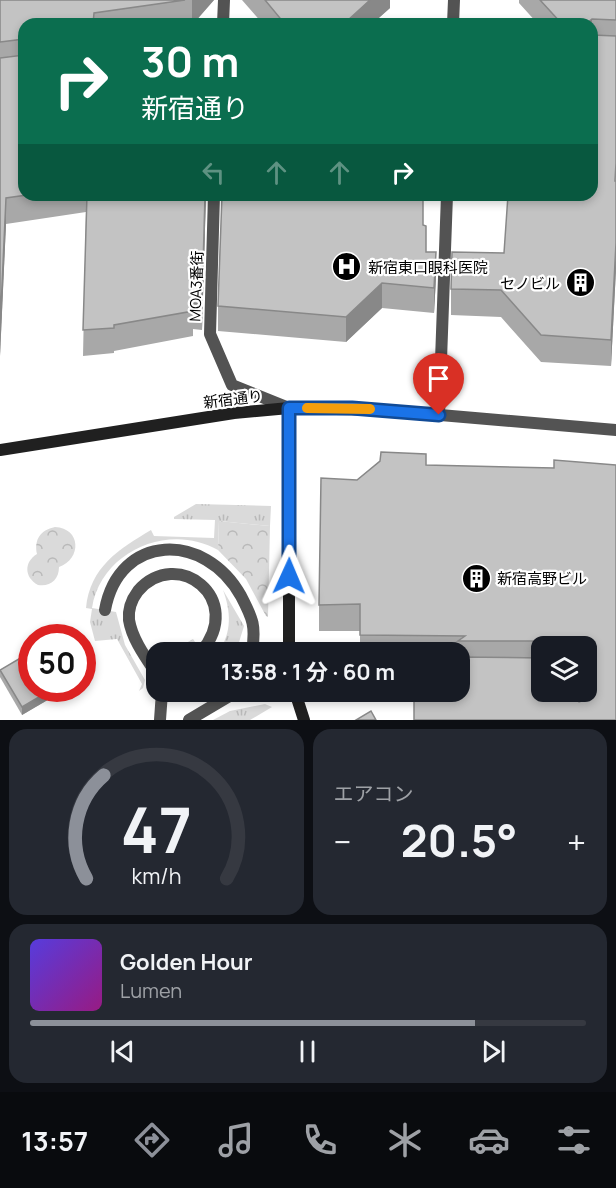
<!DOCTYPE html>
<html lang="ja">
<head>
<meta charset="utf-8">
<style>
  :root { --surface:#171b24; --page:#242831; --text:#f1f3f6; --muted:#9ea1a6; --line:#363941; --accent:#8c9099 }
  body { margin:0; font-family:Manrope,"Noto Sans JP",sans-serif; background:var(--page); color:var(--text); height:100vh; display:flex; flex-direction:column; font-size:22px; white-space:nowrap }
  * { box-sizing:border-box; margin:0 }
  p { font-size:20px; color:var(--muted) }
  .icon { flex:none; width:33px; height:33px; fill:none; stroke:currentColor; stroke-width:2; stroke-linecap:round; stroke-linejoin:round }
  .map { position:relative; height:720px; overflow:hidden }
  .drawer { display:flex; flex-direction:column; gap:9px; padding:9px; background:#0d0f14; flex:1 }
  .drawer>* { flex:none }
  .top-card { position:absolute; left:18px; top:18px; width:580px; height:183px; border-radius:18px; box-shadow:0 3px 9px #0003; background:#0b6e4f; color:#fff; overflow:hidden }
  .fabs { position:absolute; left:531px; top:636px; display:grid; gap:12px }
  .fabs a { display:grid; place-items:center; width:66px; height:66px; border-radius:12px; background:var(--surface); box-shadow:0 3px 9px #0003; font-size:30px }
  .speed { position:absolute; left:18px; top:624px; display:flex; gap:12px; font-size:30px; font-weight:700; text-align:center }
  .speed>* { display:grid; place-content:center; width:78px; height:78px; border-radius:50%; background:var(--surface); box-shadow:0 3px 9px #0003; line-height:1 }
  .speed .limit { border:9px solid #d22; background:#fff; color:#111 }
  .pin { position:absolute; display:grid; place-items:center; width:51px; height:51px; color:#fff; margin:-62px -26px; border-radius:50% 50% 50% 0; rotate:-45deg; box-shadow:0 0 6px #0007 }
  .pin .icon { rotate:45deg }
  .me { position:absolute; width:66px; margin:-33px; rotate:1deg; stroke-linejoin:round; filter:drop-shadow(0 0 4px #0008) }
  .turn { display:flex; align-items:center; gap:21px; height:126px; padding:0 24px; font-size:27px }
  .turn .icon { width:78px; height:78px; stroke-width:2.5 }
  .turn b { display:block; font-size:42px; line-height:51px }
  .lanes { display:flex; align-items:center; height:57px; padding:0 24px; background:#0003; justify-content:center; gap:30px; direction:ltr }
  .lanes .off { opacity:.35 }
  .big { font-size:45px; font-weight:700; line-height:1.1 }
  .drawer .card { flex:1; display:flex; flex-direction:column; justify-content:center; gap:9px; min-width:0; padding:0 21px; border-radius:18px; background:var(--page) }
  .drawer .dial { align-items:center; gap:0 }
  .dial svg { height:156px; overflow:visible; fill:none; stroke:var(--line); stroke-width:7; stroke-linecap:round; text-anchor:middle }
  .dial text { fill:var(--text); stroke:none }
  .song { display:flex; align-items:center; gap:18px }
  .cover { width:72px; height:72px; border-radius:9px; background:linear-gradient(135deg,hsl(250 70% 55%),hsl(310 70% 35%)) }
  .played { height:6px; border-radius:3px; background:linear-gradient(90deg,var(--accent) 80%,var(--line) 80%) }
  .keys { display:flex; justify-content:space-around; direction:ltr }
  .heat { display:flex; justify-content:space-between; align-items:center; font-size:33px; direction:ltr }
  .drawer .tiles { flex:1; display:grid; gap:9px; grid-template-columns:1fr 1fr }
  .card:last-child { grid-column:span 2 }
  .trip { position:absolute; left:146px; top:642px; width:324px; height:60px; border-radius:18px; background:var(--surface); box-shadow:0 3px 9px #0003; font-weight:700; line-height:60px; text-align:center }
  .tab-bar { display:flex; height:96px; justify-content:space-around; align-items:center; background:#090b0e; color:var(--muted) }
  .tab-bar .icon { width:42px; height:42px }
  .tab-bar .selected { color:var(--accent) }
  .tab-bar b { font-size:27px; color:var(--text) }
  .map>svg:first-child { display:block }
  .grass { fill:url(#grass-tufts) }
  .forest { fill:url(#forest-crowns) }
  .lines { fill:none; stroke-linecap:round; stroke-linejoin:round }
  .service { stroke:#535353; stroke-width:12 }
  .minor { stroke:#535353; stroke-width:12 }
  .tertiary { stroke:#535353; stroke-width:12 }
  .secondary { stroke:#202020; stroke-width:12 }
  .wall { fill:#a8a8a8; fill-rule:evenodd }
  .shaded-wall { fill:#888 }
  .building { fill:#c3c3c3; stroke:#888; stroke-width:1.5 }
  .route-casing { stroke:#114b97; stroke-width:15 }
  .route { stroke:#1a73e8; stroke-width:10 }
  .slow { stroke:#f59e0b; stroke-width:10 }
  .labels { text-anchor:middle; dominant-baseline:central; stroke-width:4.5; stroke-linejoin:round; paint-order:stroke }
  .poi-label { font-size:15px; fill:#000; stroke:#fff; text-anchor:start }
  .street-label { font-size:15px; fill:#000; stroke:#fff }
</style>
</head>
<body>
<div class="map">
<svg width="616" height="720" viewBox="0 0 616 720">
  <defs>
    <pattern id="grass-tufts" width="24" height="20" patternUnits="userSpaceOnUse" patternTransform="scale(1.5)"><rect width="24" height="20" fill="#dadada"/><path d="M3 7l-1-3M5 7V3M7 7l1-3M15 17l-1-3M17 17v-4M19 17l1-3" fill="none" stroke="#b9b9b9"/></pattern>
    <pattern id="forest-crowns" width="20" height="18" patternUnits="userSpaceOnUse" patternTransform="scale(1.5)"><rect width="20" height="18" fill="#dadada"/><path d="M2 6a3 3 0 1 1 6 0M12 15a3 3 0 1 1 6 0" fill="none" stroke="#b9b9b9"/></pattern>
  </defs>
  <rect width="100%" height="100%" fill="#fff"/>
  <g class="grass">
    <path d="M196,504L271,506L270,526L219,521L218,550C169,522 101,551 92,608L116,612L125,645L145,680L143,688L139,691L142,684L117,639L95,641L90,622L92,609L86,608C90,567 119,549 151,530L154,536L214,538L215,520L174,519V517Z"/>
    <path d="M223,590L244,626L236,652H219C232,631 231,612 223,590Z"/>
    <path d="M193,639L202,652H182L181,646Z"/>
    <path d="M265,704L272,707L250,720H213L230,711Z"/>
  </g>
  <g class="forest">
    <path d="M219,521L270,526L268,617L266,616L246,579L218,550Z"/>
    <path d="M55,527C81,528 82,559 59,567C59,580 50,587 38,585C24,577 24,562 37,554C34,540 40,530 55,527Z"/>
  </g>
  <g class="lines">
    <g class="service">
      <path d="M223,24L224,0"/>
      <path d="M214,195L210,334L232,385L289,408"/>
      <path d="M105,610C119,533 205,531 241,596C253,619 256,626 252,652"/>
      <path d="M156,673C146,658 132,639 129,620C128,610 132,599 138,591C177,546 246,599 201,652"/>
      <path d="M160,720L162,692"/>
      <path d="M189,720L236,692"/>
    </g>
    <g class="minor">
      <path d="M453,24L454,0"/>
      <path d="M439,415L447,195"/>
      <path d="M580,720V692"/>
    </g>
    <path class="tertiary" d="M289,408L382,410L616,430"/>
    <g class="secondary">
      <path d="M0,450L234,413L289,408V652"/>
      <path d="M295,692L304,720"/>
    </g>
  </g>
  <g class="wall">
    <path d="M0,0H214L193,24H24V195H206L202,330L193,329V336L114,351V353L83,356L86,212L6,224L0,356Z"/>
    <path d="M242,0H390V8L372,24H263Z"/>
    <path d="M519,0H616V269L611,366L541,362L501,317L451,315V289L592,195V24H538L519,3Z"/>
    <path d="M423,226L426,252L436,278L434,313L382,308L346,342L218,331V306Z"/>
    <path d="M380,461L426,465L554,468L616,720L459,692V652H360V631H319V605L357,480ZM542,646H586V690L588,691V694L585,700L579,702L542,692Z"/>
    <path d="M0,670L51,698L22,715L0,677Z"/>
  </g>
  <g class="shaded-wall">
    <path d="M192,0H214L193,24H192Z"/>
    <path d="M370,0H390V8L372,24H347V21Z"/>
    <path d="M592,19V24H586Z"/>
    <path d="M205,195H206L202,330V304Z"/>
    <path d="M6,198V224L0,356V330Z"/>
    <path d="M616,243V269L611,366V340Z"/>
    <path d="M436,252V278L434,313V288Z"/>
    <path d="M382,283V308L346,342V317Z"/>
    <path d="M51,690V698L22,715V707Z"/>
  </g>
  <g class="building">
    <path d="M0,0H185L94,13L93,24H24V39L0,42Z"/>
    <path d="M265,0H370L347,21L350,24H272L280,18Z"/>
    <path d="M540,0H616V20L592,19L586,24H562Z"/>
    <path d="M592,35L616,36V163L615,181H616V243L611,340L541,335L501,290L451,289L452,252L504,253L508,195H592Z"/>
    <path d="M24,55V195H27L6,198L0,330V58Z"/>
    <path d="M87,195H205L202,304L193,303V311L114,325V328L83,330Z"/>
    <path d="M222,195H423V225L426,226V252H436L434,288L382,283L346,317L218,306Z"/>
    <path d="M381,452L426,454V465L554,468V460L616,465V720H414V692H459V657L542,658V692H572V694L579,702L585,700L588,693V665L586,663V646H549L542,641H458L465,636L360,635V604L319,605L321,478L357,480L380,461Z"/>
    <path d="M453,644L452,652H438Z"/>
    <path d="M29,653L32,656V688H50L51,690L22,707L0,670Z"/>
    <path d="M371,711L376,720H356Z"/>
  </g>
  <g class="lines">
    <defs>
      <path id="route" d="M289,576V408H352L439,415"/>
    </defs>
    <use href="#route" class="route-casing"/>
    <use href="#route" class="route"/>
    <path class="slow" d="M307,408L370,409"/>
  </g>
  <defs>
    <symbol id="hospital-disc" viewBox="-11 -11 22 22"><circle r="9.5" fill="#000" stroke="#fff"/><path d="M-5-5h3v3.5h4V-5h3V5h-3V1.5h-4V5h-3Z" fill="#fff"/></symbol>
    <symbol id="building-disc" viewBox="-11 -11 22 22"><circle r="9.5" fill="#000" stroke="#fff"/><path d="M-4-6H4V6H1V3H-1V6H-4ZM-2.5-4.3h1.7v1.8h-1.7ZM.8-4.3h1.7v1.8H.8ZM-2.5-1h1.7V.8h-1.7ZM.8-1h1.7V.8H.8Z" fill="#fff"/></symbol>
  </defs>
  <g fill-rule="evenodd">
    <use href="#hospital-disc" x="330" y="250" width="33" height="33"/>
    <use href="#building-disc" x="564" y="266" width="33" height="33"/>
    <use href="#building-disc" x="460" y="562" width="33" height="33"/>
  </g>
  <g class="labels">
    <g class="poi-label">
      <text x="368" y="267">新宿東口眼科医院</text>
      <text x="560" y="283" text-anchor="end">セノビル</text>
      <text x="497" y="578">新宿高野ビル</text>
    </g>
    <g class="street-label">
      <text transform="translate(196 286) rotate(-88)">MOA3番街</text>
      <text transform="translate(233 399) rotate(-7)">新宿通り</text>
    </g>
  </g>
</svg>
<div class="fabs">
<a><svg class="icon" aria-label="layers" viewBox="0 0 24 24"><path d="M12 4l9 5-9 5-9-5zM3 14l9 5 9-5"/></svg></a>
</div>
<div class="speed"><div class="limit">50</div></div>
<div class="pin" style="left:439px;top:415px;background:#d93025"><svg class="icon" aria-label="arrive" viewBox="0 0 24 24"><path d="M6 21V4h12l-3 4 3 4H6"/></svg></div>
<svg class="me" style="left:289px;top:576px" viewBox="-20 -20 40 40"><path d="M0-17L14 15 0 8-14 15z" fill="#1a73e8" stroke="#fff" stroke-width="4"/></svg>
<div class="trip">13:58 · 1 分 · 60 m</div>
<div class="top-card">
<div class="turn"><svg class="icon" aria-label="right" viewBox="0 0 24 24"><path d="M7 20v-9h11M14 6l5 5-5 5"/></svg><div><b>30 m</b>新宿通り</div></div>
<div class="lanes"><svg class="icon off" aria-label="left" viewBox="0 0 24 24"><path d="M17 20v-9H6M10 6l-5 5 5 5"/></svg><svg class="icon off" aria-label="ahead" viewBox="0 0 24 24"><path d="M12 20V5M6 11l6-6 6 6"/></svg><svg class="icon off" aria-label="ahead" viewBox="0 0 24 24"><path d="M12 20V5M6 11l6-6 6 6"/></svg><svg class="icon" aria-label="right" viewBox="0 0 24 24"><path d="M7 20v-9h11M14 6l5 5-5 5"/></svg></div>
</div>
</div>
<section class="drawer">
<div class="tiles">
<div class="card dial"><svg viewBox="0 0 100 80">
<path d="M14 69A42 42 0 1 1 86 69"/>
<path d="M14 69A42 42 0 0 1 23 16" stroke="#8c9099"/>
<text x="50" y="56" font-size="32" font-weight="700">47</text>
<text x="50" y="72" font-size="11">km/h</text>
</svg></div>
<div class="card"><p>エアコン</p>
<div class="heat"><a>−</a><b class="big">20.5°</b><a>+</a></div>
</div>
<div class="card">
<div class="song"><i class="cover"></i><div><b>Golden Hour</b><p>Lumen</p></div></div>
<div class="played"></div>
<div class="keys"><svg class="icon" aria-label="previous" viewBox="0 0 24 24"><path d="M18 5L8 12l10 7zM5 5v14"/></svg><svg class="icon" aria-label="pause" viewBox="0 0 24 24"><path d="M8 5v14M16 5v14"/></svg><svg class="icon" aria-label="next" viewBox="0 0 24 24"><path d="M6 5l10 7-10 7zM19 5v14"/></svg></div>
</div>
</div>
</section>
<nav class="tab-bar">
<b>13:57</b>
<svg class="icon selected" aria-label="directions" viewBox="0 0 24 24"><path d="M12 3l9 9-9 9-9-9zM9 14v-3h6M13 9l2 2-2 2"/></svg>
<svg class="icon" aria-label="music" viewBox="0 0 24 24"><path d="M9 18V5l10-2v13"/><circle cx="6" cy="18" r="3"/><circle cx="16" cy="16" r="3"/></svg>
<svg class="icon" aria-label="phone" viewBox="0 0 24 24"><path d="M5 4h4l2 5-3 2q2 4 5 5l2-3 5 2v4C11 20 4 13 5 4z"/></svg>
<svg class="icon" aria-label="climate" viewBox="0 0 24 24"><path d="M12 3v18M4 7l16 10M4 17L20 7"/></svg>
<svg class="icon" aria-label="car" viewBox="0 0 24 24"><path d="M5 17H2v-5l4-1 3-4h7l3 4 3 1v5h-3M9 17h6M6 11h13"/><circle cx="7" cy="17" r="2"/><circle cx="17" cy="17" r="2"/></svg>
<svg class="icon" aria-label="filters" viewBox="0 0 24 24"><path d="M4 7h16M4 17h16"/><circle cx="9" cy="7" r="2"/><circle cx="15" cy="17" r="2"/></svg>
</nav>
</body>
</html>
